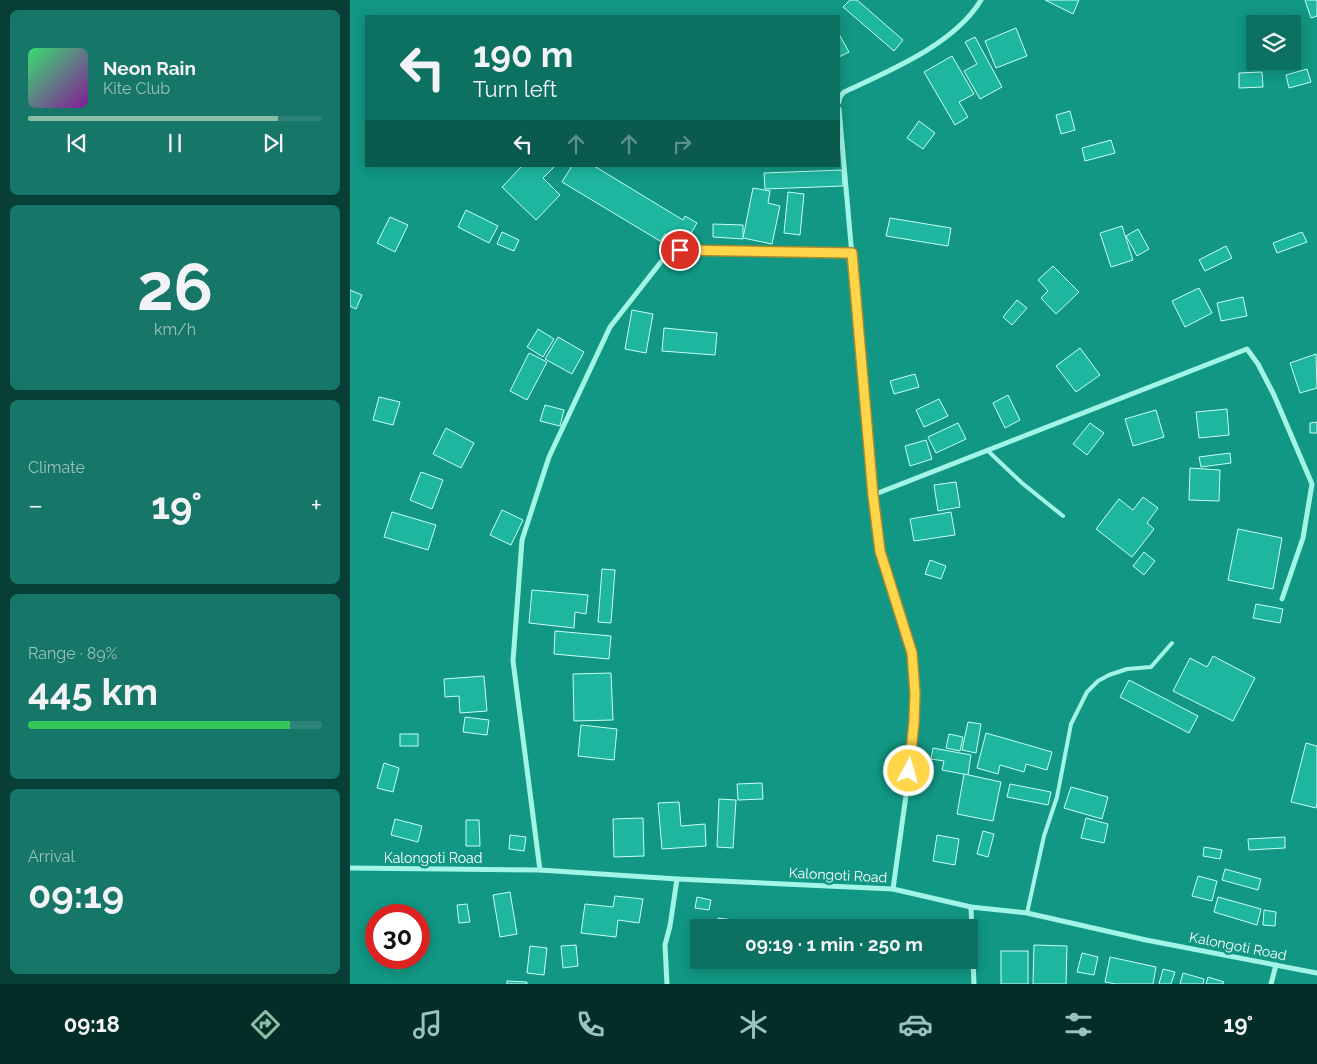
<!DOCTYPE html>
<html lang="en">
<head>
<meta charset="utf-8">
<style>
  :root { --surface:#0d7162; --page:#167668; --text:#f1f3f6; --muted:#9ac2be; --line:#2d8377; --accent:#8abfa5 }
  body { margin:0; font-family:Raleway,sans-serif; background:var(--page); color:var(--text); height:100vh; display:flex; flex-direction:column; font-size:19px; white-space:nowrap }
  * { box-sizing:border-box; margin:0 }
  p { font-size:16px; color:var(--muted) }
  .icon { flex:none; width:28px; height:28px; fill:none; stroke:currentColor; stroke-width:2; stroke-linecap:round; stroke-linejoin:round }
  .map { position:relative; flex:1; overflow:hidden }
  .drawer { display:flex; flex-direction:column; gap:10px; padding:10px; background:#073e36; width:350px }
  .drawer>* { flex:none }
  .banner { position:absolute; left:15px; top:15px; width:475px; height:152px; border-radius:0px; box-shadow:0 2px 12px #0003; background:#0d7162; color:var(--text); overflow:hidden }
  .tools { position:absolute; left:896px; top:15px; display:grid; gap:10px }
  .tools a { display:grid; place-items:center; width:55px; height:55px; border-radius:0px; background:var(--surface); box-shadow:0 2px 12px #0003; font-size:25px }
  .speed { position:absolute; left:15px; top:904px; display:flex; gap:10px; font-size:25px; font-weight:700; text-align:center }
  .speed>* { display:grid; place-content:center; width:65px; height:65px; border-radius:50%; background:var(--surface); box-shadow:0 2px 12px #0003; line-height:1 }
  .speed .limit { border:8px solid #d22; background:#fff; color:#111 }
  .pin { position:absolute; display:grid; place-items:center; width:42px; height:42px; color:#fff; margin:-21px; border:2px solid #fff; border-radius:50%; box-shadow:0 1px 5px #0007 }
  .me { position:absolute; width:55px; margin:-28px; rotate:6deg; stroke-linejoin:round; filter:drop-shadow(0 0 4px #0008) }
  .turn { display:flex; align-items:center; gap:18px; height:105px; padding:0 25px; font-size:22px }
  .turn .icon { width:65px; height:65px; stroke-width:2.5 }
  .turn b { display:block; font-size:35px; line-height:42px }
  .lanes { display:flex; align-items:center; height:48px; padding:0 25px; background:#0003; justify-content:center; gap:25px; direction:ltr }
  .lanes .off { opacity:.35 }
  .big { font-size:38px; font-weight:700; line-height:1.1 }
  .drawer .tile { flex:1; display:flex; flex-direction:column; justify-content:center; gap:8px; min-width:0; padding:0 18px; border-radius:8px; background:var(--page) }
  .drawer .dial { align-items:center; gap:0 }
  .dial b { font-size:65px; line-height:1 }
  .song { display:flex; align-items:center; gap:15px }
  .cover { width:60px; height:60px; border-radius:8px; background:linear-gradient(135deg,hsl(140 70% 55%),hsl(290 70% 35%)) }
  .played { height:5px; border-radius:2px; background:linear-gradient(90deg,var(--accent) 85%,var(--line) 85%) }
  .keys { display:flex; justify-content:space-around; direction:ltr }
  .heat { display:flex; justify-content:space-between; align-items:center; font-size:28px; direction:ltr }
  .charge { height:8px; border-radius:4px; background:linear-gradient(90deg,#34c759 89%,var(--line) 0) }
  .trip { position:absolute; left:340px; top:919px; width:288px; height:50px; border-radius:0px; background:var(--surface); box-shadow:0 2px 12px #0003; font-weight:700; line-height:50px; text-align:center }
  .dock { display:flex; height:80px; justify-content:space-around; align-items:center; background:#052d27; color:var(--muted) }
  .dock .icon { width:35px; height:35px }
  .dock .active { color:var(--accent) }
  .dock b { font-size:22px; color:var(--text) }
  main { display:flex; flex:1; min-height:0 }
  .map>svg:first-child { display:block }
  .building { fill:#1eb69f; stroke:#c9fef5 }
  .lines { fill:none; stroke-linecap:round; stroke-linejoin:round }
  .lane { stroke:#a1f4e6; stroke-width:4 }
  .street { stroke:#a1f4e6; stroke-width:5 }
  .route-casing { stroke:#a68a30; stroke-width:12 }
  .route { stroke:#ffd54a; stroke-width:9 }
  .labels { text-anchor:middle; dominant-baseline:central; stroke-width:5; stroke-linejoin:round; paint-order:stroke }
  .street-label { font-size:14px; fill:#fff; stroke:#119783 }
</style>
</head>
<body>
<main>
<section class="drawer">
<div class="tile">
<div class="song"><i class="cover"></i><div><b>Neon Rain</b><p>Kite Club</p></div></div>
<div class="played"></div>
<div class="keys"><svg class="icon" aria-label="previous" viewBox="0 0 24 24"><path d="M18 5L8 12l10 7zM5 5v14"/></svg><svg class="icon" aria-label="pause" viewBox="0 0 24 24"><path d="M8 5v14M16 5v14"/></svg><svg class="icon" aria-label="next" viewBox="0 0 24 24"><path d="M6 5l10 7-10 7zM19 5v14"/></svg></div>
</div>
<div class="tile dial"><b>26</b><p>km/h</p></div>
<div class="tile"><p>Climate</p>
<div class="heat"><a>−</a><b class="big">19°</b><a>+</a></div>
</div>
<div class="tile"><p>Range · 89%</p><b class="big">445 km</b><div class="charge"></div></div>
<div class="tile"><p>Arrival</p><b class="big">09:19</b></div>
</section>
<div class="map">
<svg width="967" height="984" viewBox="0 0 967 984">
  <rect width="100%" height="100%" fill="#119783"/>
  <g class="building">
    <path d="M500,0H507L553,40L544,51L493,7Z"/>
    <path d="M695,0H729L723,14Z"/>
    <path d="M955,0H967V16L961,18Z"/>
    <path d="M666,28L677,56L646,68L635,41Z"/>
    <path d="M489,34L499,52L489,57Z"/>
    <path d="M625,37L652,87L630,99L614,71L627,64L615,42Z"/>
    <path d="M602,56L624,94L609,102L618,117L605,125L574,72Z"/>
    <path d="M957,69L961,82L939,88L936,75Z"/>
    <path d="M912,72L913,87L889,88V73Z"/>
    <path d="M720,111L725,130L711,134L706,115Z"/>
    <path d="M569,121L585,133L573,149L557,138Z"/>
    <path d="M761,140L765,153L735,161L732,148Z"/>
    <path d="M172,166H205L193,178L210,195L186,220L152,187Z"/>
    <path d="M222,166H244L333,220L335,216L347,223L334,245L315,234L310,241L212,182Z"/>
    <path d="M492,170L493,186L415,189L414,173Z"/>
    <path d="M403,188L420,191L418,203L430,206L422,244L393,238Z"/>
    <path d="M438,192L454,194L450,235L434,233Z"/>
    <path d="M116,210L148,226L139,243L108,227Z"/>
    <path d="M40,217L58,225L45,252L27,243Z"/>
    <path d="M540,218L601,228L598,246L536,236Z"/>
    <path d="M363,224L393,225V239L363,237Z"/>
    <path d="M772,226L783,260L761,267L750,233Z"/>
    <path d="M788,229L799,249L787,256L776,236Z"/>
    <path d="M152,232L169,240L164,251L147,244Z"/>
    <path d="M952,232L957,242L927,253L923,243Z"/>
    <path d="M876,246L882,258L855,271L849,260Z"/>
    <path d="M703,266L729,292L706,314L691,298L698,291L688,280Z"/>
    <path d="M849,288L862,313L835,327L822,301Z"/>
    <path d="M0,290L12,295L6,309L0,306Z"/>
    <path d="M893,297L897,316L871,321L867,303Z"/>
    <path d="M667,300L677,308L662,325L653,317Z"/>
    <path d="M282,310L303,314L296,353L275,349Z"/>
    <path d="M314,328L367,333L365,355L312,351Z"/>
    <path d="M188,329L204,339L193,357L177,347Z"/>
    <path d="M208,337L234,352L222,374L195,359Z"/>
    <path d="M730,348L750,375L726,392L706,366Z"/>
    <path d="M179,353L197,362L177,400L160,391Z"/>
    <path d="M966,354L967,388L950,393L940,363Z"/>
    <path d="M565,374L569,387L544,394L540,381Z"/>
    <path d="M658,395L670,420L655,428L643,403Z"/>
    <path d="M29,397L50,402L43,425L23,420Z"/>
    <path d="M589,399L598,416L574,427L566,410Z"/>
    <path d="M195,405L214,410L210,426L190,421Z"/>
    <path d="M877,409L879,435L849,438L846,412Z"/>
    <path d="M806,410L814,437L783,446L775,419Z"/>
    <path d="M967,422V433H960V423Z"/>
    <path d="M608,423L616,439L586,453L578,437Z"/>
    <path d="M740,423L754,433L737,455L723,444Z"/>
    <path d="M96,428L124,443L111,468L83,454Z"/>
    <path d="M576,440L582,459L560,466L555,446Z"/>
    <path d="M880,453L881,463L851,467L849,457Z"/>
    <path d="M840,468L870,470L869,501L839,500Z"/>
    <path d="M71,472L93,480L82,509L60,500Z"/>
    <path d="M606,482L610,507L588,511L584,485Z"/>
    <path d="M793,497L808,508L797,523L804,529L782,557L746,529L769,499L783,510Z"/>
    <path d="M152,510L173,520L161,545L140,535Z"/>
    <path d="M42,512L86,525L78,550L34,537Z"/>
    <path d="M601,512L605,535L564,541L560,519Z"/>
    <path d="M888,529L932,538L923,589L878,580Z"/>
    <path d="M794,552L805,561L794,575L783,566Z"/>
    <path d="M580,560L596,566L591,579L575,574Z"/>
    <path d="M252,569L265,570L261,623L248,622Z"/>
    <path d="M182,590L238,595L236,614L225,612L224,628L179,623Z"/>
    <path d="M906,604L933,609L930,623L903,618Z"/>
    <path d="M205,631L261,636L259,659L204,654Z"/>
    <path d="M863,656L905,678L883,721L823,691L840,658L857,667Z"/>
    <path d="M261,673L263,720L224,721L223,674Z"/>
    <path d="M134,676L137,711L110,713L109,696L95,697L94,679Z"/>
    <path d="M779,680L848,716L839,733L770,697Z"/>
    <path d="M115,717L139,720L137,735L113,732Z"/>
    <path d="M618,722L631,724L626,753L612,750Z"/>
    <path d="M231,725L267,729L264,760L228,756Z"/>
    <path d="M636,733L702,752L697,770L676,764L674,772L650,765L648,774L627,768Z"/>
    <rect x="50" y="734" width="18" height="12"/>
    <path d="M599,734L613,737L610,751L596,748Z"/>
    <path d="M956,743L967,746V803L966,808L941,802Z"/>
    <path d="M583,748L621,755L618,775L592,770L594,761L581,759Z"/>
    <path d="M34,763L49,768L43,792L27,788Z"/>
    <path d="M614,774L651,782L643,821L607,814Z"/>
    <path d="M412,783L413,799L388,800L387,784Z"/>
    <path d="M660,784L701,792L698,805L657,797Z"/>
    <path d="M721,787L758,797L752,819L714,808Z"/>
    <path d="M369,799L386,800L383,848L367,847Z"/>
    <path d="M329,802L331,826L355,824L356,846L312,849L308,803Z"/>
    <path d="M293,818L294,856L264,857L263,819Z"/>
    <path d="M736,818L758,824L754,843L731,838Z"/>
    <path d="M45,819L72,826L68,842L41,835Z"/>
    <path d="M116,820H129L130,846H116Z"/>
    <path d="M633,831L644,834L638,857L627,854Z"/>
    <path d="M160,835L176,837L174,851L159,849Z"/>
    <path d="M587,835L609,839L605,865L583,861Z"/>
    <path d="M935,837V848L899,850L898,839Z"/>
    <path d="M854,847L872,850L870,859L853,856Z"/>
    <path d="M875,869L911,879L908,890L872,880Z"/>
    <path d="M848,876L867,881L862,901L842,896Z"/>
    <path d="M160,892L167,934L150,937L143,895Z"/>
    <path d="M265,896L293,899L289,923L268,920L266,937L231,933L235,904L263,907Z"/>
    <path d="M347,897L361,900L359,910L345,908Z"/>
    <path d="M868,897L911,909L907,925L864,912Z"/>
    <path d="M117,904L120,922L109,923L107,905Z"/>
    <path d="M914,910L926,912L925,926L913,925Z"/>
    <path d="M368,918L392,921V928H367Z"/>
    <path d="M550,922L565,928H547Z"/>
    <path d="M226,945L228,966L213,968L211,946Z"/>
    <path d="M684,945L717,946L716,984H683Z"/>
    <path d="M180,946L197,948L194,975L177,973Z"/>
    <rect x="651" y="951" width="27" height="33"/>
    <path d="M732,953L748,957L744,975L727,972Z"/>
    <path d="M760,957L806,967L803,984H766L755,982Z"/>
    <path d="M813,969L825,972L821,984H809Z"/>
    <path d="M833,973L854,979L853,984H830Z"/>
    <path d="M858,977L874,982L873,984H856Z"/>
    <path d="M157,981L177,982V984H157Z"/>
  </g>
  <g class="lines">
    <g class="lane">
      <path d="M637,450L672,483L713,516"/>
      <path d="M677,913L694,836L707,797L721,724L737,692L748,681L759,675L777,669L801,667L822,643"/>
    </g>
    <g class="street">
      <path d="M489,102L490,97L494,92C539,71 605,44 631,0"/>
      <path d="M489,109L525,515L529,551L561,648L565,693L564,722L557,788L543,889"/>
      <path d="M523,495L897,349L908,364L924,395L962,484L953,538L932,599"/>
      <path d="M0,868L190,870L327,879L543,889L621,907L677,913L796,940L967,973"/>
      <path d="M190,870L163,661L172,540L199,457L260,327L318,253L330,250L501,253"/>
      <path d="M621,907L624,984"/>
      <path d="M317,984L315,945L320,926L327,879"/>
      <path d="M921,984L926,965"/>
    </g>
  </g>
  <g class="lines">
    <defs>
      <path id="route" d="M330,250L502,253L523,495L530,551L562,653L565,693L564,722L559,771"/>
    </defs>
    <use href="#route" class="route-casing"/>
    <use href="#route" class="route"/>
  </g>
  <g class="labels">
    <g class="street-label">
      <text x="83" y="858">Kalongoti Road</text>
      <text transform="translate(488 875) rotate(3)">Kalongoti Road</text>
      <text transform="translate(888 946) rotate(11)">Kalongoti Road</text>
    </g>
  </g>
</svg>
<div class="tools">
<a><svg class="icon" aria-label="layers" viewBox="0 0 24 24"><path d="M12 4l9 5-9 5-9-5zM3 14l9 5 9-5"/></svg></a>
</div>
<div class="speed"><div class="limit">30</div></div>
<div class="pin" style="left:330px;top:250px;background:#d93025"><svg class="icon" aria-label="arrive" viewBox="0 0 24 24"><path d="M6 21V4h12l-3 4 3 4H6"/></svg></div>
<svg class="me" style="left:559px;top:771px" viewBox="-20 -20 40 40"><circle r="17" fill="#ffd54a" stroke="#fff" stroke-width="3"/><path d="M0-11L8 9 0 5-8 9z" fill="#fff"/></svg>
<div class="trip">09:19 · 1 min · 250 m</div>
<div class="banner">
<div class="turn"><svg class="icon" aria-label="left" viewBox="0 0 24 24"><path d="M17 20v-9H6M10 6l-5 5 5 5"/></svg><div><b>190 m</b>Turn left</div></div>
<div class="lanes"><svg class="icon" aria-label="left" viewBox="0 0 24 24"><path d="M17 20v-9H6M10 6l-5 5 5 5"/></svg><svg class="icon off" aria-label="ahead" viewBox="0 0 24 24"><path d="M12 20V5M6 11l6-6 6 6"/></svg><svg class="icon off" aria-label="ahead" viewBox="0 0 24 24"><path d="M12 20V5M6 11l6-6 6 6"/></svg><svg class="icon off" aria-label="right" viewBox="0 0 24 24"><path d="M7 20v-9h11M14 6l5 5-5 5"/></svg></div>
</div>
</div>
</main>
<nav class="dock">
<b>09:18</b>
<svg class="icon active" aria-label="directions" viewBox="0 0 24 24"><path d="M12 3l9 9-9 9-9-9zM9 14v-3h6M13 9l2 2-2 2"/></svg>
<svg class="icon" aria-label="music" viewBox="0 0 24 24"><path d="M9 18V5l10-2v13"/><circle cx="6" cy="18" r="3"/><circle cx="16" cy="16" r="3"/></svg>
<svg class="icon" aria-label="phone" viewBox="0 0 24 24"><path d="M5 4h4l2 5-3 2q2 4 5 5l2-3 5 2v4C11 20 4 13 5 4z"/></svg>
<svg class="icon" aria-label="climate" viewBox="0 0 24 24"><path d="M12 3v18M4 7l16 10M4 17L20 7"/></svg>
<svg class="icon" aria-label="car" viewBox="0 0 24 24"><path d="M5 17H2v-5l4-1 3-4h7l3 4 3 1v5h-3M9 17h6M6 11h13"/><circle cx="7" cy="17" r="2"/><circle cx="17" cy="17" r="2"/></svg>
<svg class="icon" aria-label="filters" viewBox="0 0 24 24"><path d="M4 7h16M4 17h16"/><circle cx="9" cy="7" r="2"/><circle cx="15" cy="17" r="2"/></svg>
<b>19°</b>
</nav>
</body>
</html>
